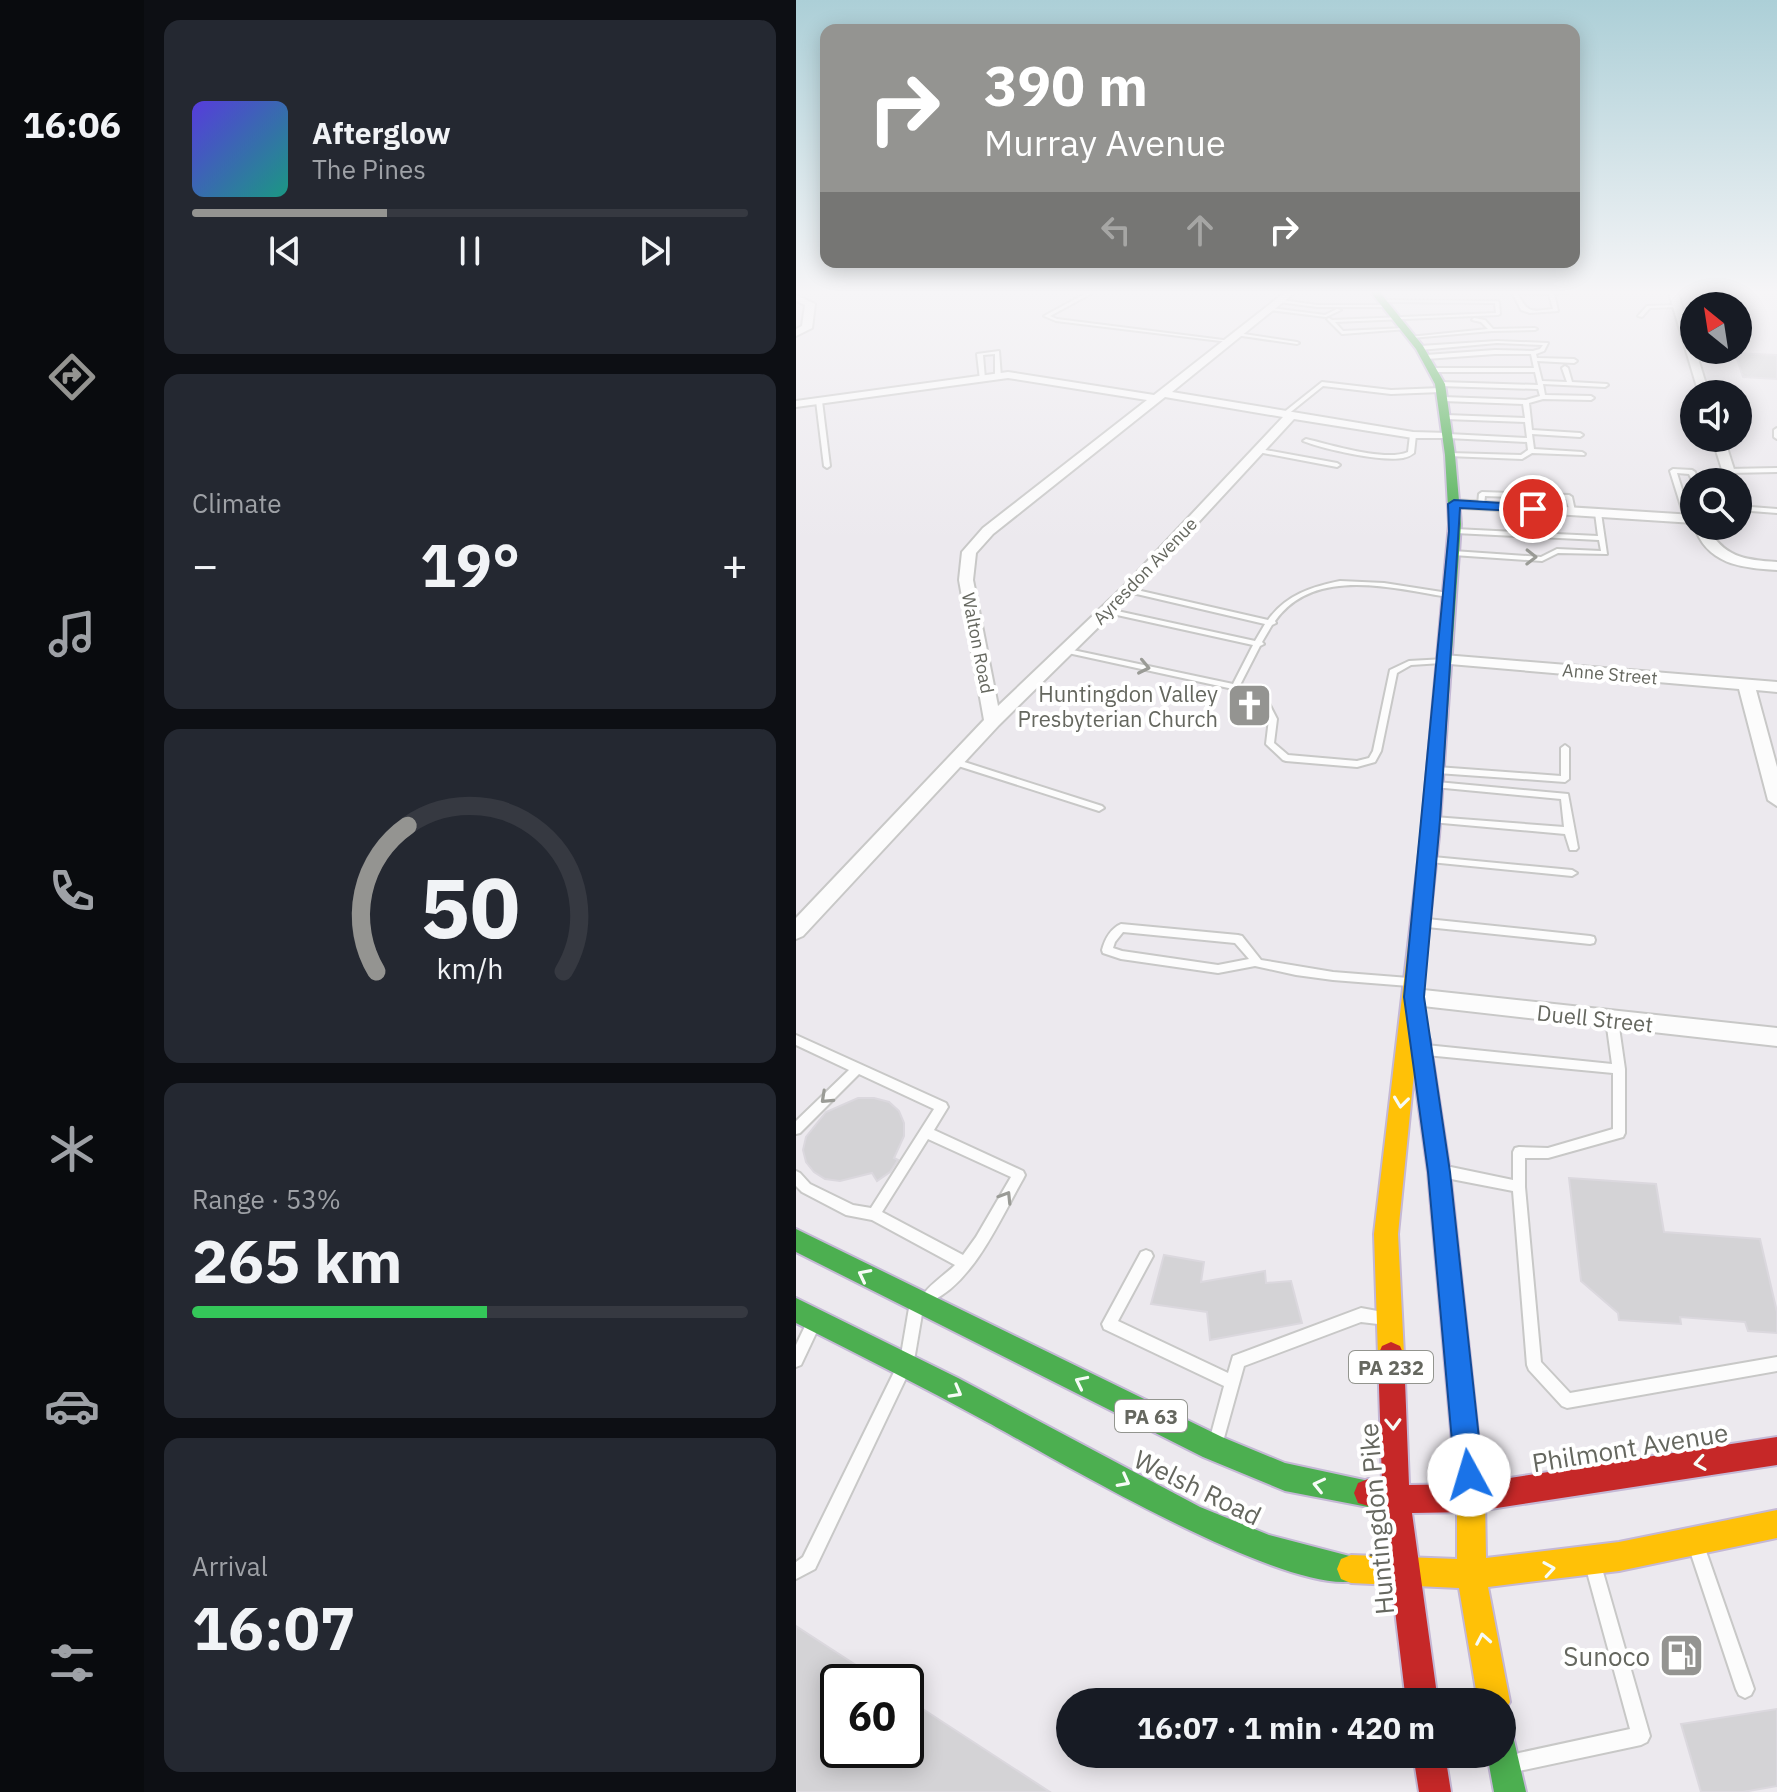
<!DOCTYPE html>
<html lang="en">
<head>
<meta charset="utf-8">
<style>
  :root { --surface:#171b24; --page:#242831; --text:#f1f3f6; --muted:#9ea1a6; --line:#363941; --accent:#949491 }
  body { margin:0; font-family:"IBM Plex Sans",sans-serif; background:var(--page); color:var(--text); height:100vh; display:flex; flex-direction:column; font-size:30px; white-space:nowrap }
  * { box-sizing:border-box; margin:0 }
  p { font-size:26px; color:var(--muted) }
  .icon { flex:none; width:44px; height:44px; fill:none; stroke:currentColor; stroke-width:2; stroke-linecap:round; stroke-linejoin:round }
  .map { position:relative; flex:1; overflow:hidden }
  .sheet { display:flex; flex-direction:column; gap:20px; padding:20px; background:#0d0f14; width:652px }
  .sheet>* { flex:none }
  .hud { position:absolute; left:24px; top:24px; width:760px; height:244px; border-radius:16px; box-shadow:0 4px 20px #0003; background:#949491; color:#fff; overflow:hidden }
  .needle { width:52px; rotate:330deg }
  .controls { position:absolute; left:884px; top:292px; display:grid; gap:16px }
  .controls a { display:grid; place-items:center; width:72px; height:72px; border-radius:50%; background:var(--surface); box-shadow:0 4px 20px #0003; font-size:40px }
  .speed { position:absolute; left:24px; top:1664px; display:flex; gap:16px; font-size:40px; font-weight:700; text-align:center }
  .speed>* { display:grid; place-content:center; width:104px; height:104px; border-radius:50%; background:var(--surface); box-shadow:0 4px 20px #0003; line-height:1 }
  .speed .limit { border:4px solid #111; border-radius:12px; background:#fff; color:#111 }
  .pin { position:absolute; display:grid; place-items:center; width:68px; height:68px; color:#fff; margin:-34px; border:4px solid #fff; border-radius:50%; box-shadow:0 2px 8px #0007 }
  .me { position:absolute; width:88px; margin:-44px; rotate:354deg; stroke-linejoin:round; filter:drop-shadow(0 0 6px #0008) }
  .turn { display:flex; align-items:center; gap:28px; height:168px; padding:0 32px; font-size:36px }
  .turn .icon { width:104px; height:104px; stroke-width:2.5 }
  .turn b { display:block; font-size:56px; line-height:68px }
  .lanes { display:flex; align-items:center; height:76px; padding:0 32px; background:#0003; justify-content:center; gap:40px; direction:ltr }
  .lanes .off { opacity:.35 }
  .big { font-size:60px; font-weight:800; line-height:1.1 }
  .sheet .widget { flex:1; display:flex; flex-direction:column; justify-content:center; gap:12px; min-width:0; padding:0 28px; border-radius:16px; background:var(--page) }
  .sheet .dial { align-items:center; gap:0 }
  .dial svg { height:208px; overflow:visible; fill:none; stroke:var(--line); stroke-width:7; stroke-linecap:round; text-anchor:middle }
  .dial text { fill:var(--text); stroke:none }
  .song { display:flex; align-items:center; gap:24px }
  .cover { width:96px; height:96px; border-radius:12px; background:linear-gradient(135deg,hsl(250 70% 55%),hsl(170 70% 35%)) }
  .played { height:8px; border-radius:4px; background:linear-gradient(90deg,var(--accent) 35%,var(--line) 35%) }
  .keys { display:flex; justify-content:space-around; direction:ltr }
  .heat { display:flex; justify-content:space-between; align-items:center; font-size:44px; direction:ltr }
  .charge { height:12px; border-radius:6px; background:linear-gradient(90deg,#34c759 53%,var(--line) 0) }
  .trip { position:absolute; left:260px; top:1688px; width:460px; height:80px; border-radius:40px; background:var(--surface); box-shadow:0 4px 20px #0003; font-weight:800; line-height:80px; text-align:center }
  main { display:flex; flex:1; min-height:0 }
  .tabs { display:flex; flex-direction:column; width:144px; justify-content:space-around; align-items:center; background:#090b0e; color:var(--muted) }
  .tabs .icon { width:56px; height:56px }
  .tabs .selected { color:var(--accent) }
  .tabs b { font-size:36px; color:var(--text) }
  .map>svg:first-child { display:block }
  .building { fill:#d4d3d6; stroke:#dbd8de; stroke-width:2 }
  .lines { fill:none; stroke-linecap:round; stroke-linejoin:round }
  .lane-casing { stroke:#c8c8c7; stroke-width:4 }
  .street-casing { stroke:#c8c8c7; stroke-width:4 }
  .fast-casing { stroke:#c4b8d5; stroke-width:4 }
  .slow-casing { stroke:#c4b8d5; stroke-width:4 }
  .jam-casing { stroke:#c4b8d5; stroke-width:4 }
  .lane { fill:#fcfcfc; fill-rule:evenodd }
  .street { fill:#fcfcfc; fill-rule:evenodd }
  .fast { fill:#4caf50; fill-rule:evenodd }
  .slow { fill:#ffc107; fill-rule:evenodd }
  .jam { fill:#c62828; fill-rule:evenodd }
  .oneway { stroke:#9a9b96 }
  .oneway2 { stroke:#f6fbf6 }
  .route { fill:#1a73e8; stroke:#114b97; stroke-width:2 }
  .labels { text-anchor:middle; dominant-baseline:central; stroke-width:8; stroke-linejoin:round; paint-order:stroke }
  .far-street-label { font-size:18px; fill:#65675f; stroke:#fff }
  .shield { fill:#fff; stroke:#93958f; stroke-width:2 }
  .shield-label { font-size:20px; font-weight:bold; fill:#65675f }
  .poi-label { font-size:22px; fill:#65675f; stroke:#fff; text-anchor:end }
  .street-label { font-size:22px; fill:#65675f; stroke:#fff }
  .near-street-label { font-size:26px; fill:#65675f; stroke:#fff }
  .near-poi-label { font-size:26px; fill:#65675f; stroke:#fff; text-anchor:end }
</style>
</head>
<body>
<main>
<nav class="tabs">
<b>16:06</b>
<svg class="icon selected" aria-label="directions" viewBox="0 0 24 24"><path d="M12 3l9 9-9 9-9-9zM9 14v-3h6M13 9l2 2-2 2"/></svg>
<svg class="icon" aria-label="music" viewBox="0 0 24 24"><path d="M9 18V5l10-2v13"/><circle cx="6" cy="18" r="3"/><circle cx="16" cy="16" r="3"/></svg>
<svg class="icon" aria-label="phone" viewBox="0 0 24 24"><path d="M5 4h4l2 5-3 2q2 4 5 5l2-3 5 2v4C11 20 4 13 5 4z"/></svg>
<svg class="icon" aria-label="climate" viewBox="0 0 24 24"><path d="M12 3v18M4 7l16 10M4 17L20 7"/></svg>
<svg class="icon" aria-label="car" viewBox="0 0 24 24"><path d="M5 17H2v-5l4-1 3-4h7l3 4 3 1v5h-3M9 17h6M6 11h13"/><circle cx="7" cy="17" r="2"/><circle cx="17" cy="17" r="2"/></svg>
<svg class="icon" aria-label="filters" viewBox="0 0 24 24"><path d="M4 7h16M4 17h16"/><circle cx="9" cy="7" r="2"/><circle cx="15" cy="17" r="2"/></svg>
</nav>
<section class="sheet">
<div class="widget">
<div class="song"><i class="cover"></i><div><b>Afterglow</b><p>The Pines</p></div></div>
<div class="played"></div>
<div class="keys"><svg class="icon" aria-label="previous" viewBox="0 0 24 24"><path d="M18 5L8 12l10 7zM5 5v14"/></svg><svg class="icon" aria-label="pause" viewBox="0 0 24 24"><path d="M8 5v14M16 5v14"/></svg><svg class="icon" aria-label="next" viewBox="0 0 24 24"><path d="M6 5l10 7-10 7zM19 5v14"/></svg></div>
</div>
<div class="widget"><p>Climate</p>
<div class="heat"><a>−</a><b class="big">19°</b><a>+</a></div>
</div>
<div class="widget dial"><svg viewBox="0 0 100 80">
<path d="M14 69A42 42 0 1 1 86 69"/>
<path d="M14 69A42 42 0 0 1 26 13" stroke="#949491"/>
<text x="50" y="56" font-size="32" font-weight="700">50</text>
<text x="50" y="72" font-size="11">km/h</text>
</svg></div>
<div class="widget"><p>Range · 53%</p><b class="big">265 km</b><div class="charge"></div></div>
<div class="widget"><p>Arrival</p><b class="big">16:07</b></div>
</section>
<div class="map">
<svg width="981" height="1792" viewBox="0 0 981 1792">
  <rect width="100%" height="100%" fill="#ece9ee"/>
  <g class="building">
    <path d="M939,353L981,355V379L947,377Z"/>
    <path d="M62,1098H78L93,1102L103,1111L108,1123V1136L98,1158L102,1160L94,1172L81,1181L76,1173L44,1181L29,1179L18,1172L10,1162L7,1150L10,1137L30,1112Z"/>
    <path d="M773,1178L860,1184L868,1232L964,1239L981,1312V1333L952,1331L949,1322L884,1317L885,1324L823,1320L822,1313L785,1281Z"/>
    <path d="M368,1255L408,1262L405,1282L469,1271L470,1283L495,1281L506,1323L414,1340L411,1312L355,1304Z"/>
    <path d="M0,1626L86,1682H42V1750H110V1698L254,1792H0Z"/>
    <path d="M981,1709V1786L947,1792H905L885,1724Z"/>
  </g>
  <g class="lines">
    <defs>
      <g id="lane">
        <path d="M296,290H302L254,316L261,319L435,341L433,342L260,321L248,316Z"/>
        <path d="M715,290L755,292L793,290L758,294L762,311L734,313L725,310ZM721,293L753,294L757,309C735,311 733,315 721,293Z"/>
        <path d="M485,300L521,305H590L592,306L590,307H521L483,302Z"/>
        <path d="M585,300L701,301L703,302L704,314L702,315L539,322L547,331L609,328L611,329L546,334L531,319L533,318L536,320L700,313L699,303L587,302Z"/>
        <path d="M880,305L882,307L854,308L846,317L842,316L851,306Z"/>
        <path d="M475,308L529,315L541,309L545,310L530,317L473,310Z"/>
        <path d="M678,318L689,320L697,329L739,328L741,329L739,330L696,331L615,338L613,337L692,329L685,322L676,320Z"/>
        <path d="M441,333L501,342L503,343L501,344L439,335Z"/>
        <path d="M701,341L752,343L748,351L740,354L741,358L778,359L781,361L778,363L741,361L746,381L771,382L766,368L769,366L772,368L776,382L811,384L812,385L809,387L747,384L749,395L795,396L798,398L795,400L747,399L733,403L736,430L784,433L787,435L784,437L736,434L738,449L786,452L789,454L788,455L736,453L726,459L652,456V454L654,453L725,455L732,450L731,442L652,438L649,436L652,434L731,438L729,422L650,419L647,417L650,415L729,418L727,404L647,401L644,399L647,397L730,400L744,396L742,389L644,386L641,384L644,382L742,385L739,372H637L634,370L637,368H738L735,354H699L630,359L627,357L630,355L699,350L737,351L744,349L747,345L701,343L624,350L621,348L624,346Z"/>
        <path d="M203,351L205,377L202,379L199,377V354L187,355L189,379L184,380L181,354Z"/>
        <path d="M526,382L595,390L645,388L648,390L645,392L595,394L527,386L491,415H487V413Z"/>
        <path d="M23,399L26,401L34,466L31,468L28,466L20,401Z"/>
        <path d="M981,428V439L978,437V430Z"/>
        <path d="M617,433L620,435L618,453C614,456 612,457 607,458C585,462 527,449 507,441L510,439C536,445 589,462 612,452L614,435Z"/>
        <path d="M464,449L541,463L544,465L541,467L462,452L461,451Z"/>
        <path d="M981,468V472L933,473L930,471L933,469Z"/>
        <path d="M877,469L896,470L899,472L902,482H898V484L893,474L881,473L895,519L894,520L889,519L874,471Z"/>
        <path d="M686,492L773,495L776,497L779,511L774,512L770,499L689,496L688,505L685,507L682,505L683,494Z"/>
        <path d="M942,506L981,509V513L942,510Z"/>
        <path d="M802,511L805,513L811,554L762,553L746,561L657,555L654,553L657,551L745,557L761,549L805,551L803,540L659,533L656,531L659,529L802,536L799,513Z"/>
        <path d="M544,581L588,583L652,593L656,595L652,597C596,588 518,566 479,621L480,623L476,625L466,642L468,644L464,646L444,685L466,690L481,719L478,743L492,755L561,761L573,758L577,751L594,670L613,661L649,659L650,661L646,663L615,665L601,673L585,751L579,762L561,767L490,761L487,760L470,744L473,719L460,694L272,653L268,651L272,649L437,684L457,645L312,613L308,611L312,609L459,641L469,624L332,592L328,590L332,588L472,620C490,595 515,587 544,581Z"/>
        <path d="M769,745L773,748V779L769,782L641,773L637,770L641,767L765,776V748Z"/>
        <path d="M159,759L306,806L308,808L303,811L300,810L156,764L155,762Z"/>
        <path d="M641,782L772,794L782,848L780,850H774L769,834L635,822L633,820L638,817L768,827L765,799L638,787L637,785L638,783Z"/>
        <path d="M637,857L776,870L781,873L776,876L634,862L632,860L634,858Z"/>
        <path d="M631,919L794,936L798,937L799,940L798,943L794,944L631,927L626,923Z"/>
        <path d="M325,924L442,935L446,936L465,960L537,972L613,978L617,979L618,982L617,985L613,986L537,980L500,975L459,966L422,973L325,959L307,953L306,950C309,939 314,929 325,924ZM327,932L439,943L453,959L422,965L326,951L317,948L319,942Z"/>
        <path d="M816,1016L820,1017L822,1020L829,1069V1133L827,1137L752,1158H729V1187L745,1362L774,1393L981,1357V1371L771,1408L766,1406L733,1370L731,1365L717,1191L650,1178L646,1176L644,1172L646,1168L650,1166L717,1180V1152L719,1148L723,1147L752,1148L817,1129V1073L630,1055L626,1053L624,1050L626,1047L630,1045L816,1064L810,1020L812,1017Z"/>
        <path d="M0,1035L150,1103L152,1107L138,1130L227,1171L229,1175L227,1179C204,1219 178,1282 134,1302L129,1300L127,1295C133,1285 150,1274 159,1265L76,1220L50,1215L6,1192L0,1186V1171L4,1173L14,1184L57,1205L75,1208L138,1109L63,1074L4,1133L0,1134V1121L53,1070L0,1045ZM132,1139L215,1177L180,1237L167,1255L86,1212Z"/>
        <path d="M350,1250L355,1252L357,1256L322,1321L432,1373L437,1356L565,1308L587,1312L589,1317L587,1322L582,1324L565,1322L448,1366L428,1438L426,1443L421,1445L416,1443L414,1438L428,1386L308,1329L306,1324L345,1252Z"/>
        <path d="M120,1301L125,1303L127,1308L119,1355L117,1360L112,1362L107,1360L105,1355L113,1308L115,1303Z"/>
        <path d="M15,1322L20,1324L22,1329L5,1365L0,1367V1345L10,1324Z"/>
        <path d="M105,1366L110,1368L112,1373L110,1378L19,1569L0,1579V1562L7,1557L100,1368Z"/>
        <path d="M903,1546L909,1548L911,1554L958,1689L955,1695L949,1698L943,1695L940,1689L895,1554L897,1548Z"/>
        <path d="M799,1564L805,1566L807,1572L854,1736L851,1742L845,1745L723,1771L717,1768L714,1762L717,1756L723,1753L834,1729L791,1572L793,1566Z"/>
      </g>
      <g id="street">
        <path d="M492,290H502L376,392L617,432L652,433L656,434V438H617L498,419L337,593L203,725L7,936L0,939V918L188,720L163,580L166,552L187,528L351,400L212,378L0,407V401L212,372L358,395ZM369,397L487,417L327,587L202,706L177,580L180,553L197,534Z"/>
        <path d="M872,290H881L913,394H903Z"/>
        <path d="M0,295L19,304L16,328L0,336V329L6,326L9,305L0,301Z"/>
        <path d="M916,438H928L942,482H930Z"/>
        <path d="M942,497L948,501V509L942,513Z"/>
        <path d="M658,500L898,515V523L653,507V501Z"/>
        <path d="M898,525L911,526C927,557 948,560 981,562V570C945,568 910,564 898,525Z"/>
        <path d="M648,655L981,682V692L960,690L981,767V806L972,800L943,689L642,663V657Z"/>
        <path d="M618,989L981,1028V1046L618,1005L610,1003L607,997L610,991Z"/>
      </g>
      <g id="fast">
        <path d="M573,290H582L627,346L649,384L659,455L665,524L643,836L634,842L625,836L653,524L649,455L639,384L620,349Z"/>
        <path d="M0,1229L426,1437L489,1463L582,1483L586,1493L582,1503L572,1507L489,1491L407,1457L0,1252Z"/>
        <path d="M0,1298L162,1378L404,1507L473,1535L565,1559L569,1569L565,1579C503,1605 253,1455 189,1421C127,1387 63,1355 0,1323Z"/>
        <path d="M706,1731L717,1736L730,1792H698L691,1754H706Z"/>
      </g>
      <path id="slow" d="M634,830L643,836L622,1032L631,1034L634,1040L654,1172L689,1498L690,1558L823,1542L981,1510V1538L823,1571L692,1587L714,1702L706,1714V1702H682L663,1588L555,1583L545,1579L541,1569L545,1559L555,1555L661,1559V1498L632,1172L618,1073L602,1234L608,1355L604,1364L595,1368L586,1364L582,1355L578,1234L625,836Z"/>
      <g id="jam">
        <path d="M595,1342L604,1346L608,1355L613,1485L675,1484L981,1437V1465L675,1512L616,1513L642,1702H610L587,1510L562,1503L558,1493L562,1483L572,1479L586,1482L582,1355L586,1346Z"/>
        <path d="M617,1754H649L655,1792H623Z"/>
      </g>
    </defs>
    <use href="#lane" class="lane-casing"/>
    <use href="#street" class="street-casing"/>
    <use href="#fast" class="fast-casing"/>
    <use href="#slow" class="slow-casing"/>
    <use href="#jam" class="jam-casing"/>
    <use href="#lane" class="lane"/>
    <use href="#street" class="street"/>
    <use href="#fast" class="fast"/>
    <use href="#slow" class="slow"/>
    <use href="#jam" class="jam"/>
  </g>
  <defs><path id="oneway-chevron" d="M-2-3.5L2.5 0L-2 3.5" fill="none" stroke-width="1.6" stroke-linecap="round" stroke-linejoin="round" transform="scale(2)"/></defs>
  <g class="oneway">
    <use href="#oneway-chevron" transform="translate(735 557) rotate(1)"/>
    <use href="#oneway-chevron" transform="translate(348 667) rotate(12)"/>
    <use href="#oneway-chevron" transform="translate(30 1098) rotate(137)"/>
    <use href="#oneway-chevron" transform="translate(210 1197) rotate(-58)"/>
  </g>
  <g class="oneway2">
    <use href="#oneway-chevron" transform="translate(605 1102) rotate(97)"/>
    <use href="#oneway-chevron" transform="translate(68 1275) rotate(-153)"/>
    <use href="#oneway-chevron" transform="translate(285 1382) rotate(-154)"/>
    <use href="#oneway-chevron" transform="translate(160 1392) rotate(29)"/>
    <use href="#oneway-chevron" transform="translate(597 1424) rotate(88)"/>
    <use href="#oneway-chevron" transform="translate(904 1463) rotate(171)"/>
    <use href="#oneway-chevron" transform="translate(328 1481) rotate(28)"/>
    <use href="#oneway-chevron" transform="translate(523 1485) rotate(-167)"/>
    <use href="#oneway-chevron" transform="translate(753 1569) rotate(-9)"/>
    <use href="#oneway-chevron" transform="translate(687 1639) rotate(-100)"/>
  </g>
  <linearGradient id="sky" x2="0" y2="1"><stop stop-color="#accfd7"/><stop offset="0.54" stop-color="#f6f5f7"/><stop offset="1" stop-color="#f6f5f7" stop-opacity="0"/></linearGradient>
  <rect width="981" height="541" fill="url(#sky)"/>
  <path class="route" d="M658,500L737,505L743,509L737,512L664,508L644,820L628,997L654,1172L687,1475L683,1485L673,1489L663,1485L659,1475L632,1172L608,997L653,531L652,504Z"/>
  <defs>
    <symbol id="church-square" viewBox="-11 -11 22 22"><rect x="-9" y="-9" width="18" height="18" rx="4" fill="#949491" stroke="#fff"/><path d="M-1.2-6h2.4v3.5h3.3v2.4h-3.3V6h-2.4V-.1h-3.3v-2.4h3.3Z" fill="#fff"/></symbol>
    <symbol id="fuel-square" viewBox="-11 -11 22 22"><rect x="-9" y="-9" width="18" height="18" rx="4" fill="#949491" stroke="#fff"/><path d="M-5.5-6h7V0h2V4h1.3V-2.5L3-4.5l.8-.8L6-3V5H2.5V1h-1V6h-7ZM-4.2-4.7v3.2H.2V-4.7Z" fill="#fff"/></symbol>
  </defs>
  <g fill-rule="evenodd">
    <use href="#church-square" x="428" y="680" width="51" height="51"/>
    <use href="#fuel-square" x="860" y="1630" width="51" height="51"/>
  </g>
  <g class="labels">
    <g class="far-street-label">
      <text transform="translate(349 571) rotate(-46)">Ayresdon Avenue</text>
      <text transform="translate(182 643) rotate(79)">Walton Road</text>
      <text transform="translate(814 674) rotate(5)">Anne Street</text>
    </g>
    <g class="shield">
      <rect x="553" y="1351" width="84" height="32" rx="6"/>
      <rect x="319" y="1400" width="72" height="32" rx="6"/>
    </g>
    <g class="shield-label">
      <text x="595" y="1367">PA 232</text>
      <text x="355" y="1416">PA 63</text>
    </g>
    <g class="poi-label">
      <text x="422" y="693">Huntingdon Valley<tspan x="422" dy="25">Presbyterian Church</tspan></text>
    </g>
    <g class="street-label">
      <text transform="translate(799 1018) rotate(6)">Duell Street</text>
    </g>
    <g class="near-street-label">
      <text transform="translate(834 1447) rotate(-9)">Philmont Avenue</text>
      <text transform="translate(402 1487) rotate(26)">Welsh Road</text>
      <text transform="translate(580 1519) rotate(-95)">Huntingdon Pike</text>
    </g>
    <g class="near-poi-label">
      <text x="854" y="1656">Sunoco</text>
    </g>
  </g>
</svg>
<div class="controls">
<a><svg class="needle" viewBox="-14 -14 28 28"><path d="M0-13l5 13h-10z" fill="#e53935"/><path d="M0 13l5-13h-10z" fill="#9ea1a6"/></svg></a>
<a><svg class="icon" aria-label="sound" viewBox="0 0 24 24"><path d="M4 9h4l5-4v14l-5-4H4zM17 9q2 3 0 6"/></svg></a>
<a><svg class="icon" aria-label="search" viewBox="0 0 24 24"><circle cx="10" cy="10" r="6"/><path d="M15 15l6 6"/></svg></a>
</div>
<div class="speed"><div class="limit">60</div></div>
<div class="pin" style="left:737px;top:509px;background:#d93025"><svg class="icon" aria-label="arrive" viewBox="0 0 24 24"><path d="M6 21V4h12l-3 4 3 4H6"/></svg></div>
<svg class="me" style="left:673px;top:1475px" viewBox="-20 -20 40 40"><circle r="19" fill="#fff"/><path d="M0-13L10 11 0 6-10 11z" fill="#1a73e8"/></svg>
<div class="trip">16:07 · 1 min · 420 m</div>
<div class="hud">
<div class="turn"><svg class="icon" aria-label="right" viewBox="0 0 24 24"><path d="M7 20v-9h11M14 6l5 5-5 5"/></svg><div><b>390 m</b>Murray Avenue</div></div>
<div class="lanes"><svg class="icon off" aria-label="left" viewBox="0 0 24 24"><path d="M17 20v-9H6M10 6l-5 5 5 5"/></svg><svg class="icon off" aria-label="ahead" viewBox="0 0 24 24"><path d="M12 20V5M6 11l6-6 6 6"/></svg><svg class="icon" aria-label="right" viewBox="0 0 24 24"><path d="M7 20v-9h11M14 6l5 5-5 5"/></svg></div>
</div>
</div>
</main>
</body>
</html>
